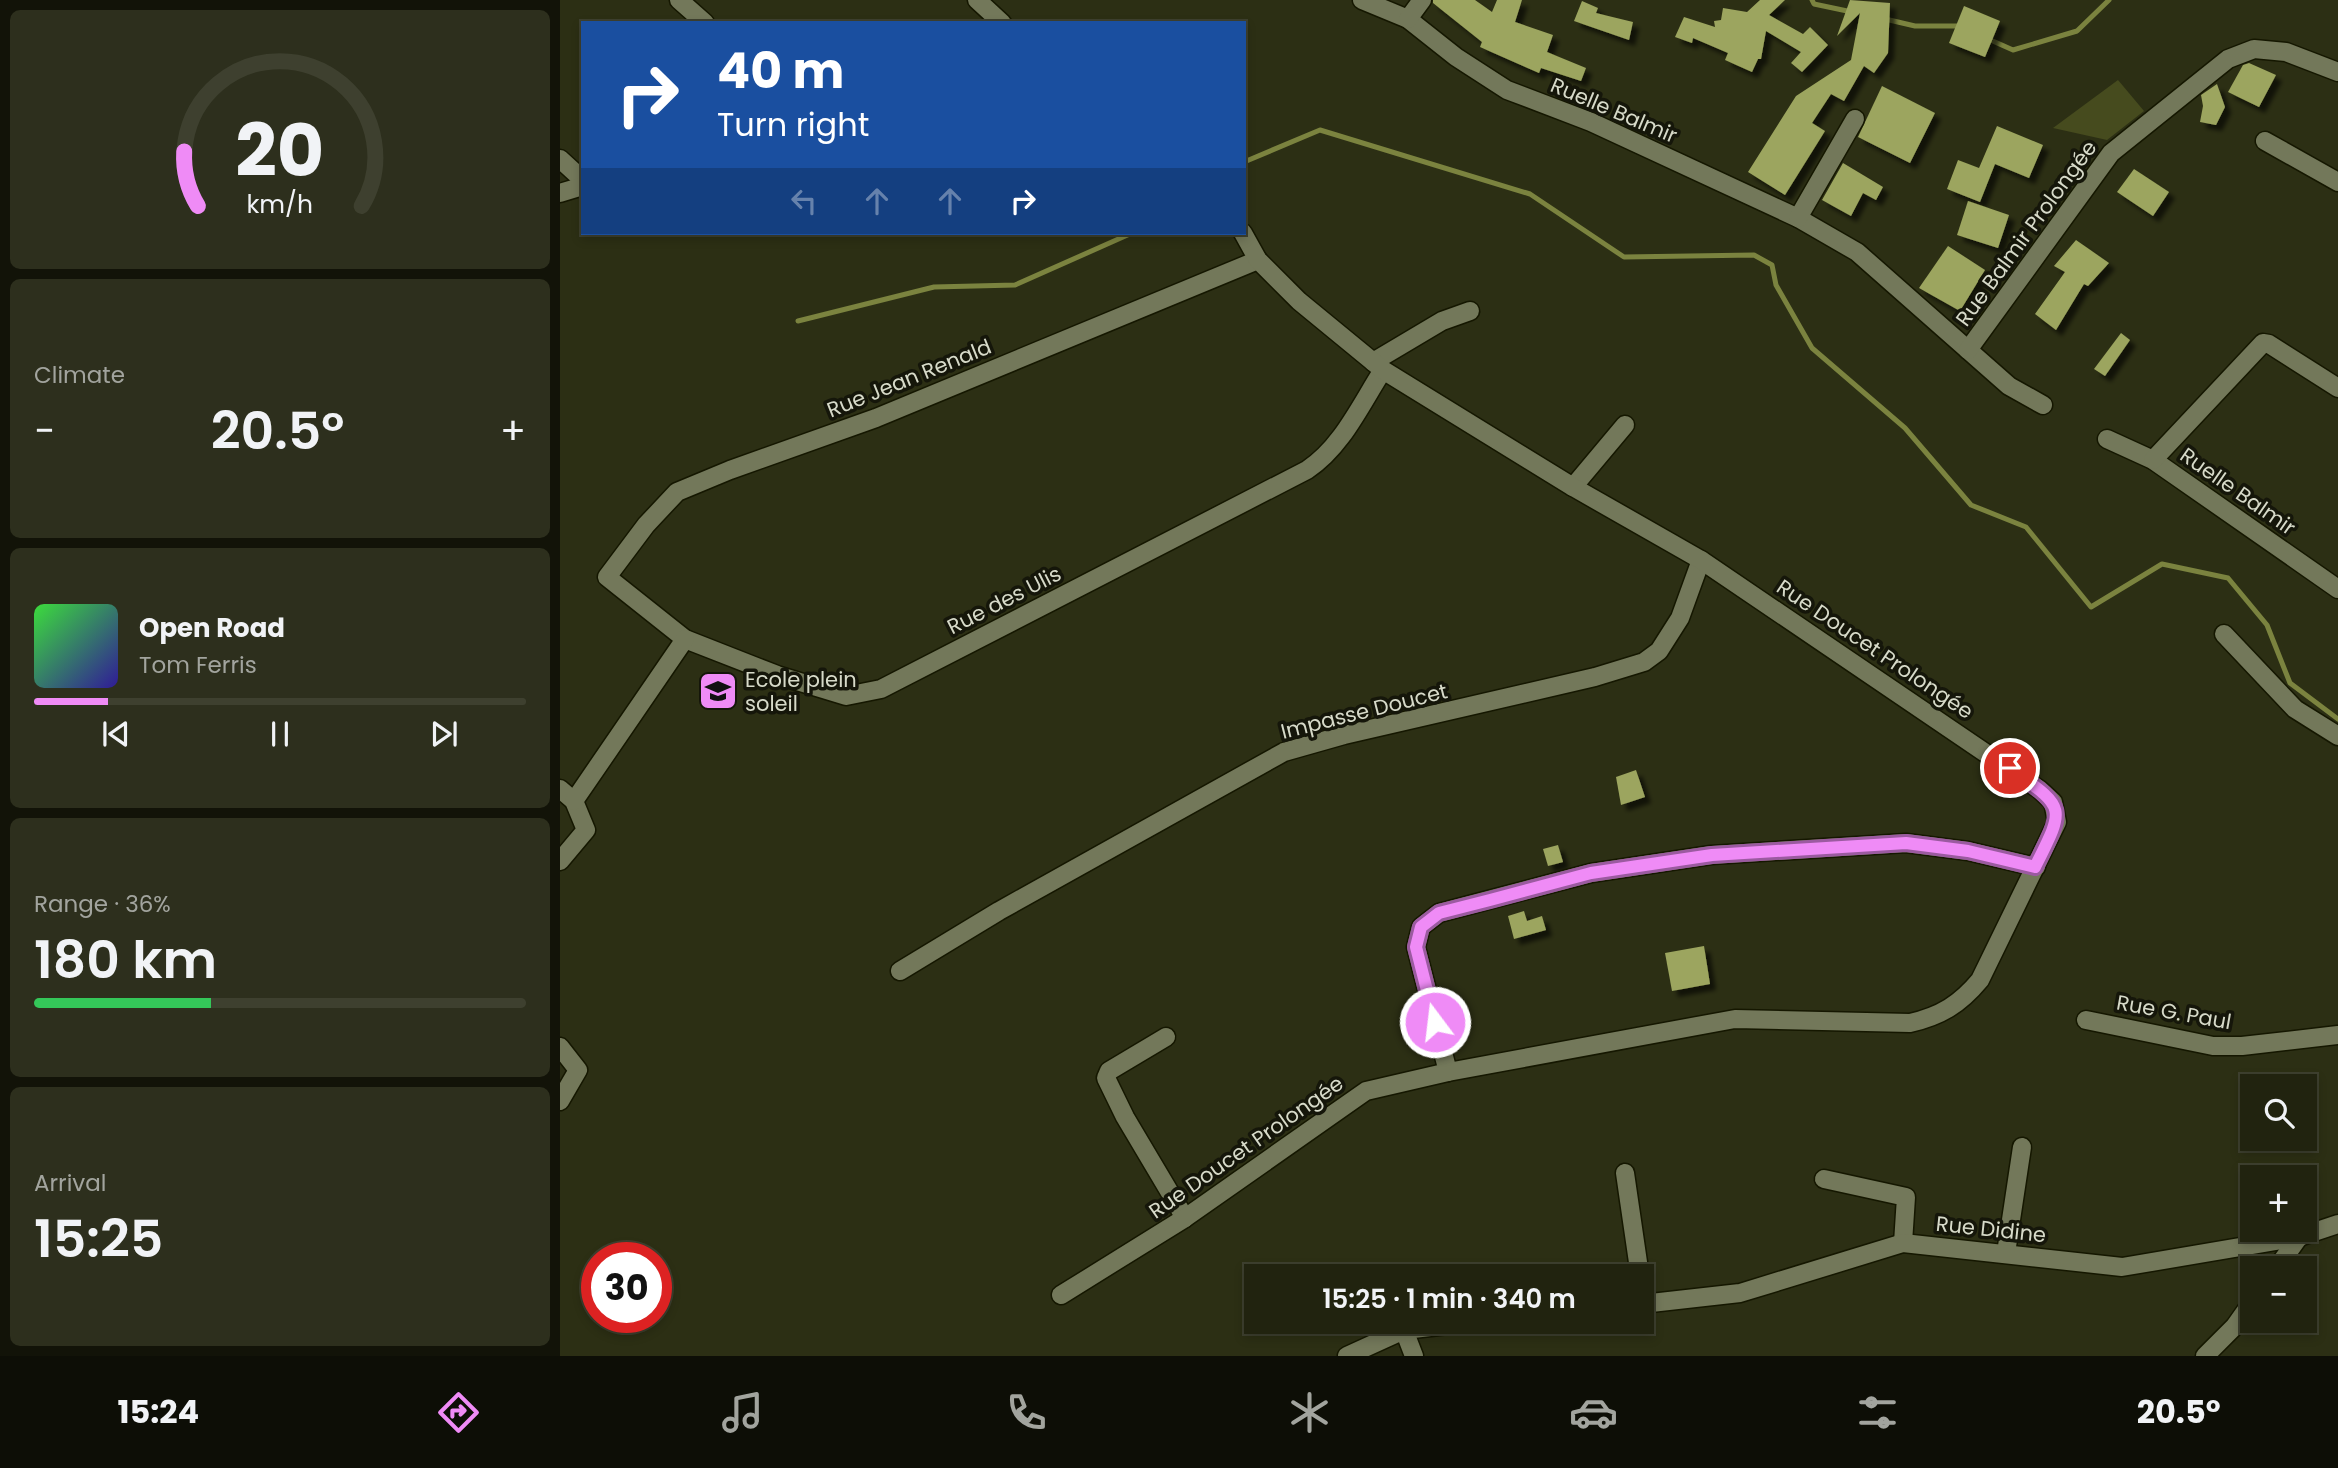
<!DOCTYPE html>
<html lang="en">
<head>
<meta charset="utf-8">
<style>
  :root { --surface:#21230f; --page:#2d2f1d; --text:#f1f3f6; --muted:#a2a49e; --line:#3e402f; --accent:#ef8bf6 }
  body { margin:0; font-family:Poppins,sans-serif; background:var(--page); color:var(--text); height:100vh; display:flex; flex-direction:column; font-size:26px; white-space:nowrap }
  * { box-sizing:border-box; margin:0 }
  p { font-size:23px; color:var(--muted) }
  .icon { flex:none; width:38px; height:38px; fill:none; stroke:currentColor; stroke-width:2; stroke-linecap:round; stroke-linejoin:round }
  .map { position:relative; flex:1; overflow:hidden }
  .drawer { display:flex; flex-direction:column; gap:10px; padding:10px; background:#121308; width:560px }
  .drawer>* { flex:none }
  .hud { position:absolute; left:21px; top:21px; width:665px; height:214px; border-radius:0px; box-shadow:0 4px 10px #0003,0 0 0 2px var(--line); background:#1a4fa0; color:#fff; overflow:hidden }
  .fabs { position:absolute; left:1680px; top:1074px; display:grid; gap:14px }
  .fabs a { display:grid; place-items:center; width:77px; height:77px; border-radius:0px; background:var(--surface); box-shadow:0 4px 10px #0003,0 0 0 2px var(--line); font-size:35px }
  .speed { position:absolute; left:21px; top:1242px; display:flex; gap:14px; font-size:35px; font-weight:700; text-align:center }
  .speed>* { display:grid; place-content:center; width:91px; height:91px; border-radius:50%; background:var(--surface); box-shadow:0 4px 10px #0003,0 0 0 2px var(--line); line-height:1 }
  .speed .limit { border:10px solid #d22; background:#fff; color:#111 }
  .pin { position:absolute; display:grid; place-items:center; width:60px; height:60px; color:#fff; margin:-30px; border:4px solid #fff; border-radius:50%; box-shadow:0 2px 7px #0007 }
  .me { position:absolute; width:77px; margin:-38px; rotate:345deg; stroke-linejoin:round; filter:drop-shadow(0 0 5px #0008) }
  .turn { display:flex; align-items:center; gap:24px; height:147px; padding:0 21px; font-size:32px }
  .turn .icon { width:91px; height:91px; stroke-width:2.5 }
  .turn b { display:block; font-size:49px; line-height:60px }
  .lanes { display:flex; align-items:center; height:66px; padding:0 21px; background:#0003; justify-content:center; gap:35px; direction:ltr }
  .lanes .off { opacity:.35 }
  .big { font-size:52px; font-weight:600; line-height:1.1 }
  .drawer .card { flex:1; display:flex; flex-direction:column; justify-content:center; gap:10px; min-width:0; padding:0 24px; border-radius:10px; background:var(--page) }
  .drawer .dial { align-items:center; gap:0 }
  .dial svg { height:182px; overflow:visible; fill:none; stroke:var(--line); stroke-width:7; stroke-linecap:round; text-anchor:middle }
  .dial text { fill:var(--text); stroke:none }
  .song { display:flex; align-items:center; gap:21px }
  .cover { width:84px; height:84px; border-radius:10px; background:linear-gradient(135deg,hsl(120 70% 55%),hsl(250 70% 35%)) }
  .played { height:7px; border-radius:4px; background:linear-gradient(90deg,var(--accent) 15%,var(--line) 15%) }
  .keys { display:flex; justify-content:space-around; direction:ltr }
  .heat { display:flex; justify-content:space-between; align-items:center; font-size:38px; direction:ltr }
  .charge { height:10px; border-radius:5px; background:linear-gradient(90deg,#34c759 36%,var(--line) 0) }
  .trip { position:absolute; left:684px; top:1264px; width:410px; height:70px; border-radius:0px; background:var(--surface); box-shadow:0 4px 10px #0003,0 0 0 2px var(--line); font-weight:600; line-height:70px; text-align:center }
  .tab-bar { display:flex; height:112px; justify-content:space-around; align-items:center; background:#0d0e06; color:var(--muted) }
  .tab-bar .icon { width:49px; height:49px }
  .tab-bar .selected { color:var(--accent) }
  .tab-bar b { font-size:32px; color:var(--text) }
  main { display:flex; flex:1; min-height:0 }
  .map>svg:first-child { display:block }
  .green { fill:#464b1e }
  .lines { fill:none; stroke-linecap:round; stroke-linejoin:round }
  .stream { stroke:#7b833f; stroke-width:5 }
  .building { fill:#9ca55f; filter:url(#shadow) }
  .minor-casing { stroke:#151700; stroke-width:21 }
  .minor { stroke:#73785a; stroke-width:18 }
  .route-casing { stroke:#9b5aa0; stroke-width:18 }
  .route { stroke:#ef8bf6; stroke-width:12 }
  .labels { text-anchor:middle; dominant-baseline:central; stroke-width:7; stroke-linejoin:round; paint-order:stroke }
  .street-label { font-size:21px; fill:#d7dac9; stroke:#15160a }
  .poi-label { font-size:21px; fill:#d7dac9; stroke:#15160a; text-anchor:start }
</style>
</head>
<body>
<main>
<section class="drawer">
<div class="card dial"><svg viewBox="0 0 100 80">
<path d="M14 69A42 42 0 1 1 86 69"/>
<path d="M14 69A42 42 0 0 1 8 45" stroke="#ef8bf6"/>
<text x="50" y="56" font-size="32" font-weight="700">20</text>
<text x="50" y="72" font-size="11">km/h</text>
</svg></div>
<div class="card"><p>Climate</p>
<div class="heat"><a>−</a><b class="big">20.5°</b><a>+</a></div>
</div>
<div class="card">
<div class="song"><i class="cover"></i><div><b>Open Road</b><p>Tom Ferris</p></div></div>
<div class="played"></div>
<div class="keys"><svg class="icon" aria-label="previous" viewBox="0 0 24 24"><path d="M18 5L8 12l10 7zM5 5v14"/></svg><svg class="icon" aria-label="pause" viewBox="0 0 24 24"><path d="M8 5v14M16 5v14"/></svg><svg class="icon" aria-label="next" viewBox="0 0 24 24"><path d="M6 5l10 7-10 7zM19 5v14"/></svg></div>
</div>
<div class="card"><p>Range · 36%</p><b class="big">180 km</b><div class="charge"></div></div>
<div class="card"><p>Arrival</p><b class="big">15:25</b></div>
</section>
<div class="map">
<svg width="1778" height="1356" viewBox="0 0 1778 1356">
  <defs>
    <filter id="shadow"><feDropShadow dx="6" dy="6" stdDeviation="2" flood-color="#0009"/></filter>
  </defs>
  <rect width="100%" height="100%" fill="#2c2f14"/>
  <path class="green" d="M1558,80L1584,111L1547,140L1493,128Z"/>
  <g class="lines">
    <g class="stream">
      <path d="M1252,0L1254,4L1292,12"/>
      <path d="M1325,19L1355,26H1402"/>
      <path d="M1426,38L1453,50L1517,31L1549,0"/>
      <path d="M684,162L760,130L970,194L1064,257L1194,255L1212,265L1216,285L1252,348L1345,428L1411,505L1466,527L1531,607L1602,564L1668,578L1707,625L1730,683L1778,719"/>
      <path d="M238,321L374,287L455,285L572,233"/>
    </g>
  </g>
  <g class="building">
    <path d="M873,0H915L932,12L937,0H962L955,22L993,35L987,52L1026,68L1021,81L981,68L979,73L920,47L922,42L873,3Z"/>
    <path d="M1200,0H1225L1209,15L1243,34L1250,27L1268,45L1242,72L1231,63L1241,52L1206,31L1201,59H1198L1192,72L1165,60L1168,53L1133,38L1132,43L1115,37L1124,17L1155,27L1154,21L1161,20L1163,8L1187,12Z"/>
    <path d="M1290,0L1330,3L1328,53L1314,73L1304,66L1284,101L1271,94L1252,123L1265,131L1225,195L1188,172L1236,96L1291,60L1300,13L1277,36Z"/>
    <path d="M1022,1L1038,8L1036,13L1073,22L1069,40L1014,21Z"/>
    <path d="M1404,6L1440,21L1425,57L1389,43Z"/>
    <path d="M1689,63L1716,75L1699,107L1668,92L1683,65Z"/>
    <path d="M1657,84L1665,107L1656,125L1640,122L1643,106L1641,95Z"/>
    <path d="M1322,86L1375,113L1350,163L1298,137Z"/>
    <path d="M1437,126L1483,145L1469,178L1435,164L1420,202L1387,189L1398,160L1419,168Z"/>
    <path d="M1283,163L1323,187L1316,200L1303,193L1291,216L1262,200Z"/>
    <path d="M1574,169L1609,192L1593,216L1557,192Z"/>
    <path d="M1408,201L1449,215L1438,248L1397,235Z"/>
    <path d="M1516,240L1549,263L1528,286L1524,284L1496,330L1475,314L1505,272L1494,266Z"/>
    <path d="M1388,246L1425,270L1400,311L1359,288Z"/>
    <path d="M1561,333L1570,340L1545,376L1534,369Z"/>
    <path d="M1076,770L1085,797L1061,805L1056,777Z"/>
    <path d="M998,845L1003,862L988,866L983,849Z"/>
    <path d="M964,911L967,921L982,916L986,930L954,939L948,916Z"/>
    <path d="M1144,946L1150,984L1112,991L1105,953Z"/>
  </g>
  <g class="lines">
    <defs>
      <g id="minor">
        <path d="M119,0L145,23"/>
        <path d="M417,0L442,23"/>
        <path d="M802,0L848,19L896,57L947,90L1031,122L1238,218L1297,252L1449,386L1483,405"/>
        <path d="M848,19L862,0"/>
        <path d="M1705,141L1778,182"/>
        <path d="M0,159L23,180"/>
        <path d="M0,193L23,186"/>
        <path d="M1238,218L1295,119"/>
        <path d="M698,260L316,418L170,470L117,492L86,525L47,577L125,639L217,675L286,696L321,689L747,470C782,447 801,404 823,370"/>
        <path d="M1408,350L1551,153L1668,59L1694,49L1726,52L1778,72"/>
        <path d="M813,362L882,321L910,311"/>
        <path d="M1547,439L1593,460L1778,589"/>
        <path d="M1593,460L1703,343L1709,344L1778,388"/>
        <path d="M1013,487L1065,425"/>
        <path d="M1664,634L1735,709L1778,736"/>
        <path d="M0,789L14,801L26,830L0,861"/>
        <path d="M14,801L125,639"/>
        <path d="M340,971L439,911L724,752L784,735L1035,677L1084,662L1099,651L1120,618L1141,560"/>
        <path d="M1526,1020L1653,1046H1682L1778,1035"/>
        <path d="M606,1037L549,1071L546,1078L565,1117L625,1218"/>
        <path d="M0,1047L18,1070L0,1101"/>
        <path d="M888,1072L856,947L861,927L879,913L1031,873L1151,855L1346,843L1408,851L1476,867"/>
        <path d="M1065,1173L1080,1276"/>
        <path d="M1264,1179L1346,1197L1343,1243"/>
        <path d="M1446,1253L1462,1147"/>
        <path d="M1716,1269L1739,1237"/>
        <path d="M501,1295L625,1218L806,1091L888,1072L1175,1019L1350,1023C1381,1016 1400,1004 1420,980L1497,822L1493,802L1480,790L1141,560L1013,487L823,370L739,301L698,260L683,233"/>
        <path d="M1082,1304L1180,1293L1343,1243L1562,1267L1739,1237L1778,1224"/>
        <path d="M844,1330L854,1356"/>
        <path d="M787,1356L844,1330L923,1321"/>
        <path d="M1645,1356L1675,1326L1692,1302"/>
      </g>
    </defs>
    <use href="#minor" class="minor-casing"/>
    <use href="#minor" class="minor"/>
  </g>
  <g class="lines">
    <defs>
      <path id="route" d="M875,1022L856,947L861,927L879,913L930,900L1031,873L1152,855L1346,843L1408,851L1475,867C1506,805 1506,809 1450,768"/>
    </defs>
    <use href="#route" class="route-casing"/>
    <use href="#route" class="route"/>
  </g>
  <defs>
    <symbol id="school-square" viewBox="-11 -11 22 22"><rect x="-9" y="-9" width="18" height="18" rx="4" fill="#ef8bf6" stroke="#15160a"/><path d="M0-5L7-2L0 1L-7-2ZM-4 1L0 2.5L4 1V4Q0 6-4 4Z" fill="#111"/></symbol>
  </defs>
  <g fill-rule="evenodd">
    <use href="#school-square" x="136" y="669" width="44" height="44"/>
  </g>
  <g class="labels">
    <g class="street-label">
      <text transform="translate(1054 110) rotate(23)">Ruelle Balmir</text>
      <text transform="translate(1466 233) rotate(-54)">Rue Balmir Prolongée</text>
      <text transform="translate(349 378) rotate(-22)">Rue Jean Renald</text>
      <text transform="translate(1678 491) rotate(35)">Ruelle Balmir</text>
      <text transform="translate(444 600) rotate(-27)">Rue des Ulis</text>
      <text transform="translate(1315 649) rotate(34)">Rue Doucet Prolongée</text>
      <text transform="translate(804 711) rotate(-14)">Impasse Doucet</text>
      <text transform="translate(1614 1012) rotate(10)">Rue G. Paul</text>
      <text transform="translate(686 1147) rotate(-35)">Rue Doucet Prolongée</text>
      <text transform="translate(1431 1229) rotate(6)">Rue Didine</text>
    </g>
    <g class="poi-label">
      <text x="185" y="679">Ecole plein<tspan x="185" dy="24">soleil</tspan></text>
    </g>
  </g>
</svg>
<div class="fabs">
<a><svg class="icon" aria-label="search" viewBox="0 0 24 24"><circle cx="10" cy="10" r="6"/><path d="M15 15l6 6"/></svg></a>
<a>+</a>
<a>−</a>
</div>
<div class="speed"><div class="limit">30</div></div>
<div class="pin" style="left:1450px;top:768px;background:#d93025"><svg class="icon" aria-label="arrive" viewBox="0 0 24 24"><path d="M6 21V4h12l-3 4 3 4H6"/></svg></div>
<svg class="me" style="left:875px;top:1022px" viewBox="-20 -20 40 40"><circle r="17" fill="#ef8bf6" stroke="#fff" stroke-width="3"/><path d="M0-11L8 9 0 5-8 9z" fill="#fff"/></svg>
<div class="trip">15:25 · 1 min · 340 m</div>
<div class="hud">
<div class="turn"><svg class="icon" aria-label="right" viewBox="0 0 24 24"><path d="M7 20v-9h11M14 6l5 5-5 5"/></svg><div><b>40 m</b>Turn right</div></div>
<div class="lanes"><svg class="icon off" aria-label="left" viewBox="0 0 24 24"><path d="M17 20v-9H6M10 6l-5 5 5 5"/></svg><svg class="icon off" aria-label="ahead" viewBox="0 0 24 24"><path d="M12 20V5M6 11l6-6 6 6"/></svg><svg class="icon off" aria-label="ahead" viewBox="0 0 24 24"><path d="M12 20V5M6 11l6-6 6 6"/></svg><svg class="icon" aria-label="right" viewBox="0 0 24 24"><path d="M7 20v-9h11M14 6l5 5-5 5"/></svg></div>
</div>
</div>
</main>
<nav class="tab-bar">
<b>15:24</b>
<svg class="icon selected" aria-label="directions" viewBox="0 0 24 24"><path d="M12 3l9 9-9 9-9-9zM9 14v-3h6M13 9l2 2-2 2"/></svg>
<svg class="icon" aria-label="music" viewBox="0 0 24 24"><path d="M9 18V5l10-2v13"/><circle cx="6" cy="18" r="3"/><circle cx="16" cy="16" r="3"/></svg>
<svg class="icon" aria-label="phone" viewBox="0 0 24 24"><path d="M5 4h4l2 5-3 2q2 4 5 5l2-3 5 2v4C11 20 4 13 5 4z"/></svg>
<svg class="icon" aria-label="climate" viewBox="0 0 24 24"><path d="M12 3v18M4 7l16 10M4 17L20 7"/></svg>
<svg class="icon" aria-label="car" viewBox="0 0 24 24"><path d="M5 17H2v-5l4-1 3-4h7l3 4 3 1v5h-3M9 17h6M6 11h13"/><circle cx="7" cy="17" r="2"/><circle cx="17" cy="17" r="2"/></svg>
<svg class="icon" aria-label="filters" viewBox="0 0 24 24"><path d="M4 7h16M4 17h16"/><circle cx="9" cy="7" r="2"/><circle cx="15" cy="17" r="2"/></svg>
<b>20.5°</b>
</nav>
</body>
</html>
